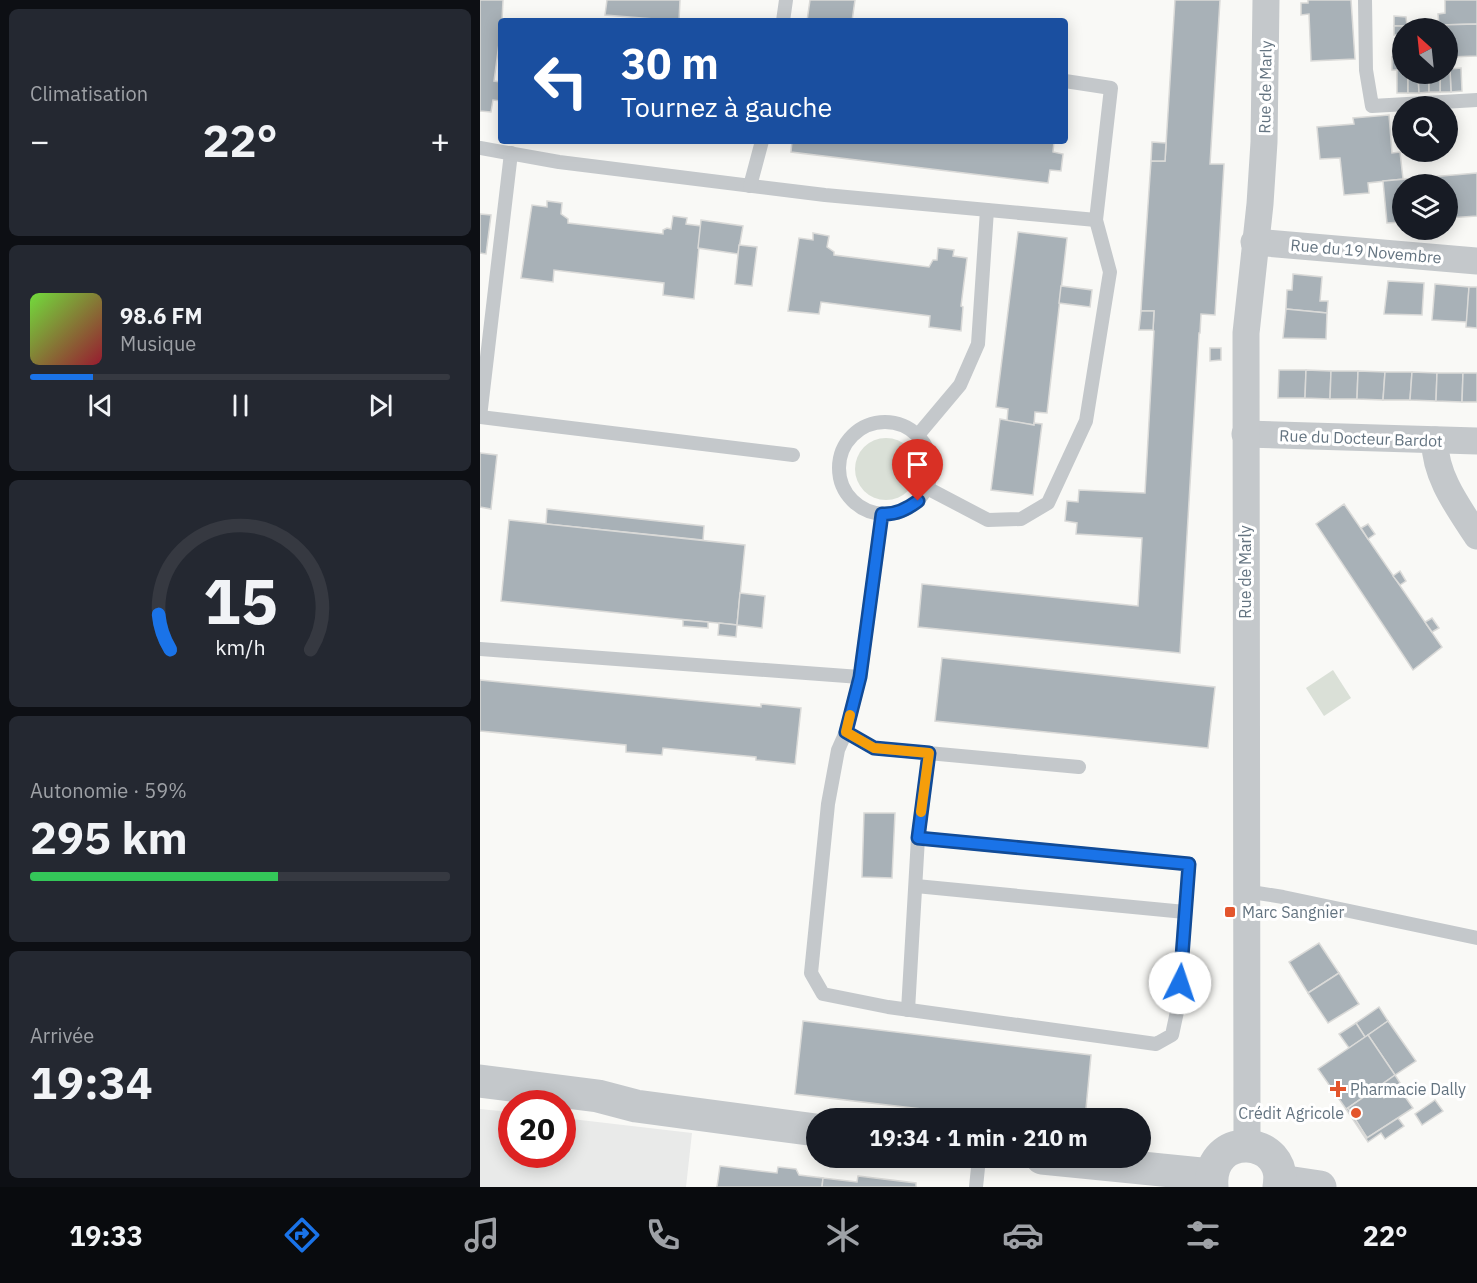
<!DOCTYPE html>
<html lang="fr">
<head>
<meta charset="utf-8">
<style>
  :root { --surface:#171b24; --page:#242831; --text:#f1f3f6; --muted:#9ea1a6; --line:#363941; --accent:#1a73e8 }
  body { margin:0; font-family:"IBM Plex Sans",sans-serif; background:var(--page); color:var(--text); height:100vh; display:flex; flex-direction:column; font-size:22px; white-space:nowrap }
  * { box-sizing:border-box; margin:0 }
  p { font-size:20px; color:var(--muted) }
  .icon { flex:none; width:33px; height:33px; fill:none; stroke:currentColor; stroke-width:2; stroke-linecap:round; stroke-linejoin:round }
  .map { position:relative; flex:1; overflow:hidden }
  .details { display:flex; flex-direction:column; gap:9px; padding:9px; background:#0d0f14; width:480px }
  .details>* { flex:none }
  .hud { position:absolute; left:18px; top:18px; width:570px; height:126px; border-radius:6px; box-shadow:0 3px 15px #0003; background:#1a4fa0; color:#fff; overflow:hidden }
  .needle { width:39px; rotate:333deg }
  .controls { position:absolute; left:912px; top:18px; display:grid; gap:12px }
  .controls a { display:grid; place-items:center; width:66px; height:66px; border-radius:50%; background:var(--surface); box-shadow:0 3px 15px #0003; font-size:30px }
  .speed { position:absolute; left:18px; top:1090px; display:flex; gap:12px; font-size:30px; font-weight:700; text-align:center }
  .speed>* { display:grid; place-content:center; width:78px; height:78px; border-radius:50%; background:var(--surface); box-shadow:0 3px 15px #0003; line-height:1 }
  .speed .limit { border:9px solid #d22; background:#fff; color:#111 }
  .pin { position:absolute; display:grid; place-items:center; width:51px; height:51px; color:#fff; margin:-62px -26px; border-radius:50% 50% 50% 0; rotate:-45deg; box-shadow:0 0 6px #0007 }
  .pin .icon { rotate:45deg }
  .me { position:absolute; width:66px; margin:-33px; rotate:4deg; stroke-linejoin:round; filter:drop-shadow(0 0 4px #0008) }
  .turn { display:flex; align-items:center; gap:21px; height:126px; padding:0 24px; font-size:27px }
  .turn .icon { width:78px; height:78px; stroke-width:2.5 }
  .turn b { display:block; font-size:42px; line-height:51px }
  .big { font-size:45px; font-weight:700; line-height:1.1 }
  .details .widget { flex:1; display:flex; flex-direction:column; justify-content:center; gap:9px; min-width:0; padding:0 21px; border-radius:9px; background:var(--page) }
  .details .dial { align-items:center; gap:0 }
  .dial svg { height:156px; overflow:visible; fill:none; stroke:var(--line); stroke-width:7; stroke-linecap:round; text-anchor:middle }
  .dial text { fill:var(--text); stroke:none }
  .song { display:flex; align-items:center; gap:18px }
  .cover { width:72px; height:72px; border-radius:9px; background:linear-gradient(135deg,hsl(100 70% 55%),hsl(350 70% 35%)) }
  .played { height:6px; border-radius:3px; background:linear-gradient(90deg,var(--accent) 15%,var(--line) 15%) }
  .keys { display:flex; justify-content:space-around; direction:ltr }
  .heat { display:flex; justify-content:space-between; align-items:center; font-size:33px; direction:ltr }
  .charge { height:9px; border-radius:4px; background:linear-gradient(90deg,#34c759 59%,var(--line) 0) }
  .trip { position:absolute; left:326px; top:1108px; width:345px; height:60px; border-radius:30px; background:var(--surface); box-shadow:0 3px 15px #0003; font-weight:700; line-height:60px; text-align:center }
  .menu { display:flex; height:96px; justify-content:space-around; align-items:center; background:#090b0e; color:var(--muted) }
  .menu .icon { width:42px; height:42px }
  .menu .active { color:var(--accent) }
  .menu b { font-size:27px; color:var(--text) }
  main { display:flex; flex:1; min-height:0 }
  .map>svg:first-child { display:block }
  .built { fill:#e9eae9 }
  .green { fill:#dae0d7 }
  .building { fill:#a8b1b7; stroke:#dadad8; stroke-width:1.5 }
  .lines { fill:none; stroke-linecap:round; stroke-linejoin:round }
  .service { stroke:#c4c8cb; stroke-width:14 }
  .minor { stroke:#c4c8cb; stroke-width:27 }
  .tertiary { stroke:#c4c8cb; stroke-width:33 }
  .route-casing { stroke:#114b97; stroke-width:15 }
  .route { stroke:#1a73e8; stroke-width:10 }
  .slow { stroke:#f59e0b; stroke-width:10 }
  .poi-dot { fill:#e3552c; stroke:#fff; stroke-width:2 }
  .labels { text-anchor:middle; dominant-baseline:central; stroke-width:6; stroke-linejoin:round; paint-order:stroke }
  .street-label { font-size:16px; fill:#647481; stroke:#fff }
  .poi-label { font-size:16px; fill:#647481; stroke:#fff; text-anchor:start }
</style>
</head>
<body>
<main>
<section class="details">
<div class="widget"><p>Climatisation</p>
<div class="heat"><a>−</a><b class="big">22°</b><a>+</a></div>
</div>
<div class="widget">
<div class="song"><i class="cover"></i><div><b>98.6 FM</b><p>Musique</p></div></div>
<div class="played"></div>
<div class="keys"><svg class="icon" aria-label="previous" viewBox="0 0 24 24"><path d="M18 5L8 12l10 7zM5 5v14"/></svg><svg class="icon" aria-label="pause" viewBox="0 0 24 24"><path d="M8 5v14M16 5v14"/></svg><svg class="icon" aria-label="next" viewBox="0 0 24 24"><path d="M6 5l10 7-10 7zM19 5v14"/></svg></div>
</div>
<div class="widget dial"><svg viewBox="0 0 100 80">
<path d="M14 69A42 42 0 1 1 86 69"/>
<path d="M14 69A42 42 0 0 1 8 51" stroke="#1a73e8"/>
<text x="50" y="56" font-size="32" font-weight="700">15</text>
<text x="50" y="72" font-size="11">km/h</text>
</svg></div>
<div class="widget"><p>Autonomie · 59%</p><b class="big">295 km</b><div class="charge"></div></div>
<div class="widget"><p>Arrivée</p><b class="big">19:34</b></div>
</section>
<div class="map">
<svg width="997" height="1187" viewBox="0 0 997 1187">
  <rect width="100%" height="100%" fill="#f9f9f6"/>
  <path class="built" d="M0,1109L31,1112L32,1155H82L83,1118L212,1133L206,1187H0Z"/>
  <g class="green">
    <circle cx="406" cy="469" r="31"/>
    <path d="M853,670L871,698L844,716L826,688Z"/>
  </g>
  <g class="building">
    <path d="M0,0H23L22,21L14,81L21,82V101L13,100L11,112L0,111Z"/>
    <path d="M127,0H200L199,21L125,15Z"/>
    <path d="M330,0H375L372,21H327Z"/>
    <path d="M695,0H740L730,164H744L735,315L721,314L720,333H719L700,653L438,627L442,584L658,606L662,538L596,534L597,523L585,521L587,501L598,502L599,490L665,493L674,331L673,330L674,311H661L662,293L671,161H685Z"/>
    <path d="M828,0H871L875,59L831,61L829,14L821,15V3H828Z"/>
    <path d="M965,0H997V24L959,25L958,14L965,13Z"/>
    <path d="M914,16L926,17L927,26H914Z"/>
    <path d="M997,24V56L968,57V28H959V25Z"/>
    <path d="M914,26H927V28H922V35H914Z"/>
    <rect x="912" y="57" width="10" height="13"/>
    <path d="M981,68L982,91L971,92L970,69Z"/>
    <path d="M968,69H970L971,92H960V74H968Z"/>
    <path d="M917,70H922V74H928V93H917Z"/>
    <path d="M928,74H938L939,93H928Z"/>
    <path d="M938,74H949V92L939,93Z"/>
    <rect x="949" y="74" width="11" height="18"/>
    <path d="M909,115L912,153L920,152L923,179L888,183L889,193L864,195L860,158L840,159L837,127L874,124L873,118Z"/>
    <path d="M312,141H574L573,152L583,154L581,171L570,170L568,183L311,152Z"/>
    <path d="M672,142L686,143L685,161H671Z"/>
    <path d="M997,173V216L968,218V184H922V222L907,223L903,181Z"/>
    <path d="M67,201L82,203L81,214L88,219V223L183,234V230L187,228L191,229L193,216L207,218L206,224L221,226L214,299L183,295L184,283L74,270L73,282L41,278L52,205L67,207Z"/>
    <path d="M0,214L11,215L6,254L0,253Z"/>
    <path d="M221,220L263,226L258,254L218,248Z"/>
    <path d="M538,232L587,238L567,413L555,412L554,425L527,421L528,409L516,407Z"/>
    <path d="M333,233L349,236L347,247L354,252V255L449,267L453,260H457L458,248L474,250L473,256L487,258L481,306L483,307L481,331L449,327L450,316L341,302L339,314L308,311L319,238L333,240Z"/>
    <path d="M259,245L277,247L272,286L255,284Z"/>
    <path d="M813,274L842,277L840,301H848L847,313L806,309L807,290H812Z"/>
    <path d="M908,281L944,283L942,315L904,314Z"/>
    <path d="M955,284L989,287L987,322L952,320Z"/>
    <path d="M581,286L612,290L610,307L579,303Z"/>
    <path d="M989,287H997V328L986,327Z"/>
    <path d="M806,309L847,313L846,339L803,338Z"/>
    <path d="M661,311H674L673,330H659Z"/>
    <path d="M730,348H741V360L730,361Z"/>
    <path d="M799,370H826L825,398H798Z"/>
    <path d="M826,370L851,371L850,399L825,398Z"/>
    <path d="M851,371H878L877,399H850Z"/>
    <path d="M878,371L905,372L903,400L877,399Z"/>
    <path d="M905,372H932L930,400H903Z"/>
    <path d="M932,372L957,373L956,401L930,400Z"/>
    <path d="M957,373H983L982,402L956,401Z"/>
    <path d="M983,373H997V402H982Z"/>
    <path d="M520,419L554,425V423L562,424L553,495L511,490Z"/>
    <path d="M0,453L17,455L11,509L0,507Z"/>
    <path d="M864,504L962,647L933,670L836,524Z"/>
    <path d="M67,509L224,526L223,540L66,524Z"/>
    <path d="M29,520L265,545L257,625L21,601Z"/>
    <path d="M888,524L895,534L888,539L881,528Z"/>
    <path d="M920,571L926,581L920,585L913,576Z"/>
    <path d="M260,593L285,596L282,628L257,625Z"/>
    <path d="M952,618L959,628L952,632L945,622Z"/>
    <path d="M203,620L228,622V628L203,626Z"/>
    <path d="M239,623L257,625L256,637L238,635Z"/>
    <path d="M462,658L735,687L728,748L455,721Z"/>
    <path d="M0,680L281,707V704L321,708L315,764L276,760V757L183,748L182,755L146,752V745L0,731Z"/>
    <path d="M384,813H415L412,878L382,877Z"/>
    <path d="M839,943L859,973L828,993L809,962Z"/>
    <path d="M859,973L879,1004L848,1023L828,993Z"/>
    <path d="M899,1007L908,1021L885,1037L876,1023Z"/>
    <path d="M323,1021L611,1055L605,1119H526L315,1094Z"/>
    <path d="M908,1021L936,1061L915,1075L888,1035Z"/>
    <path d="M876,1023L885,1037L869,1048L859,1034Z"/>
    <path d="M888,1035L915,1075L866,1109L838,1069Z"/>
    <path d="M915,1075L922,1086L904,1098L897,1088Z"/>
    <path d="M897,1088L904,1098L919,1088L933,1108L887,1138L868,1108Z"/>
    <path d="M955,1100L963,1111L942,1125L935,1114Z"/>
    <path d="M868,1108L887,1138L918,1118L924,1126L905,1139L901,1133L888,1142L866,1109Z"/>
    <path d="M240,1166L297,1173L298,1167L316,1169L319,1175L343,1178L342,1187H237Z"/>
    <path d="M378,1176L436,1183V1187H342L343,1178L377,1182Z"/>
  </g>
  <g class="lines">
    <g class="service">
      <path d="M885,0L886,70L892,106L997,100"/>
      <path d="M303,21L306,0"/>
      <path d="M0,148L79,162L345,195L616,220"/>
      <path d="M270,186L282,141"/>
      <path d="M0,417L313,455"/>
      <path d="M0,417L31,153"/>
      <circle cx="405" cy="468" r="46"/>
      <path d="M438,435L480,385L498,344L507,210"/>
      <path d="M447,488L508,520L541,519L568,503L606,421L630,272L616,220L631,88L585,81"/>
      <path d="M402,514L380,677L366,732L358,750L348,804L331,973L343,994L408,1007L676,1044L692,1035L698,1007L709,864L438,838"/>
      <path d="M0,649L380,677"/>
      <path d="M366,732L394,748L599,767"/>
      <path d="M436,886L705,912"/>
      <path d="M765,891L803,897L997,938"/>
      <path d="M428,1010L438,838L449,753"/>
      <path d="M496,1187L499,1158"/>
    </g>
    <g class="minor">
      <path d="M774,242L997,261"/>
      <path d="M765,434L997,441"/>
      <path d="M955,440C954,475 978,507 997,536"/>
      <path d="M767,1145L766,333L780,204L784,142L786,0"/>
    </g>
    <g class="tertiary">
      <path d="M0,1081L118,1096L156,1106L336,1130"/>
      <path d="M562,1158L731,1175"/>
      <path d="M800,1181L840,1187"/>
      <path d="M732,1187C727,1129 809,1136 799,1187"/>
    </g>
  </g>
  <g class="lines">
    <defs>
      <path id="route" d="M438,501C427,509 416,515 402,514L380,677L366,732L394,748L449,753L438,838L709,864L700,983"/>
    </defs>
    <use href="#route" class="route-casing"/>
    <use href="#route" class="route"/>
    <path class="slow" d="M370,715L366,732L394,748L449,753L441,812"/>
  </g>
  <g class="poi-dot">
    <rect x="744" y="906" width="12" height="12" rx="3"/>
    <path d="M855 1080h6v6h6v6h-6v6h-6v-6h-6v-6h6z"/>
    <circle cx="876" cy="1113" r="6"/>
  </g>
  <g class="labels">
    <g class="street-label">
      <text transform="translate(785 87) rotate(-89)">Rue de Marly</text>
      <text transform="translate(886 251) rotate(5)">Rue du 19 Novembre</text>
      <text transform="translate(881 438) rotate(2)">Rue du Docteur Bardot</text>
      <text transform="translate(765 572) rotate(-90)">Rue de Marly</text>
    </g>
    <g class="poi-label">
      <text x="762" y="912">Marc Sangnier</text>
      <text x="870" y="1089">Pharmacie Dally</text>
      <text x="864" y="1113" text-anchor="end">Crédit Agricole</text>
    </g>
  </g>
</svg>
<div class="controls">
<a><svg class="needle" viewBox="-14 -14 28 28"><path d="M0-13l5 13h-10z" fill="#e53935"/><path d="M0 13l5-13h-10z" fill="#9ea1a6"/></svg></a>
<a><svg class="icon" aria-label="search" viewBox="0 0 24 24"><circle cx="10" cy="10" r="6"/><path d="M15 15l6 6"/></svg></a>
<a><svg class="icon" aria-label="layers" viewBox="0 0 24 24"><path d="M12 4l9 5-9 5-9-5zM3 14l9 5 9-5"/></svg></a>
</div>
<div class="speed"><div class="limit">20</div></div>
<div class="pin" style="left:438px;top:501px;background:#d93025"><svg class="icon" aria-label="arrive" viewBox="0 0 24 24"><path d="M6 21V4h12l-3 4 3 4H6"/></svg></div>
<svg class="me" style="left:700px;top:983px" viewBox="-20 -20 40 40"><circle r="19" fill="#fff"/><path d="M0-13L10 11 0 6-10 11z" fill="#1a73e8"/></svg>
<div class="trip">19:34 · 1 min · 210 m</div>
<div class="hud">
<div class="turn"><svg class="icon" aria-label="left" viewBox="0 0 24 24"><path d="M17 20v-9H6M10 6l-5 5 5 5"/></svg><div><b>30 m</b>Tournez à gauche</div></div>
</div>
</div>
</main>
<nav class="menu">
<b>19:33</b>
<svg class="icon active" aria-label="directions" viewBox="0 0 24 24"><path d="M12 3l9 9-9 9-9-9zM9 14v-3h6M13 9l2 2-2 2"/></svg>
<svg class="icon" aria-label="music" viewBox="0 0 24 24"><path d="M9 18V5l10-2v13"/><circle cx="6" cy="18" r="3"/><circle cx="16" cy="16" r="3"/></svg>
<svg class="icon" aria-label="phone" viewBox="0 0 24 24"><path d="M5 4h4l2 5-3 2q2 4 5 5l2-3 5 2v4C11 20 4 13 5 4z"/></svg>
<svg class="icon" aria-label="climate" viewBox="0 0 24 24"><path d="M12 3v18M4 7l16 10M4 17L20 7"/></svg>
<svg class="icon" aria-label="car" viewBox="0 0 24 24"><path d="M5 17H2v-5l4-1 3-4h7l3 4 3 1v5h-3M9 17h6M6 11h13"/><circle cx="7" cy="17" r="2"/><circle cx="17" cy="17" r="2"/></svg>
<svg class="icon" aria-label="filters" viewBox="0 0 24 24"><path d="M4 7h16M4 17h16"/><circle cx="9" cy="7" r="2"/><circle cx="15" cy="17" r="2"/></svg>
<b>22°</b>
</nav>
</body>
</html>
